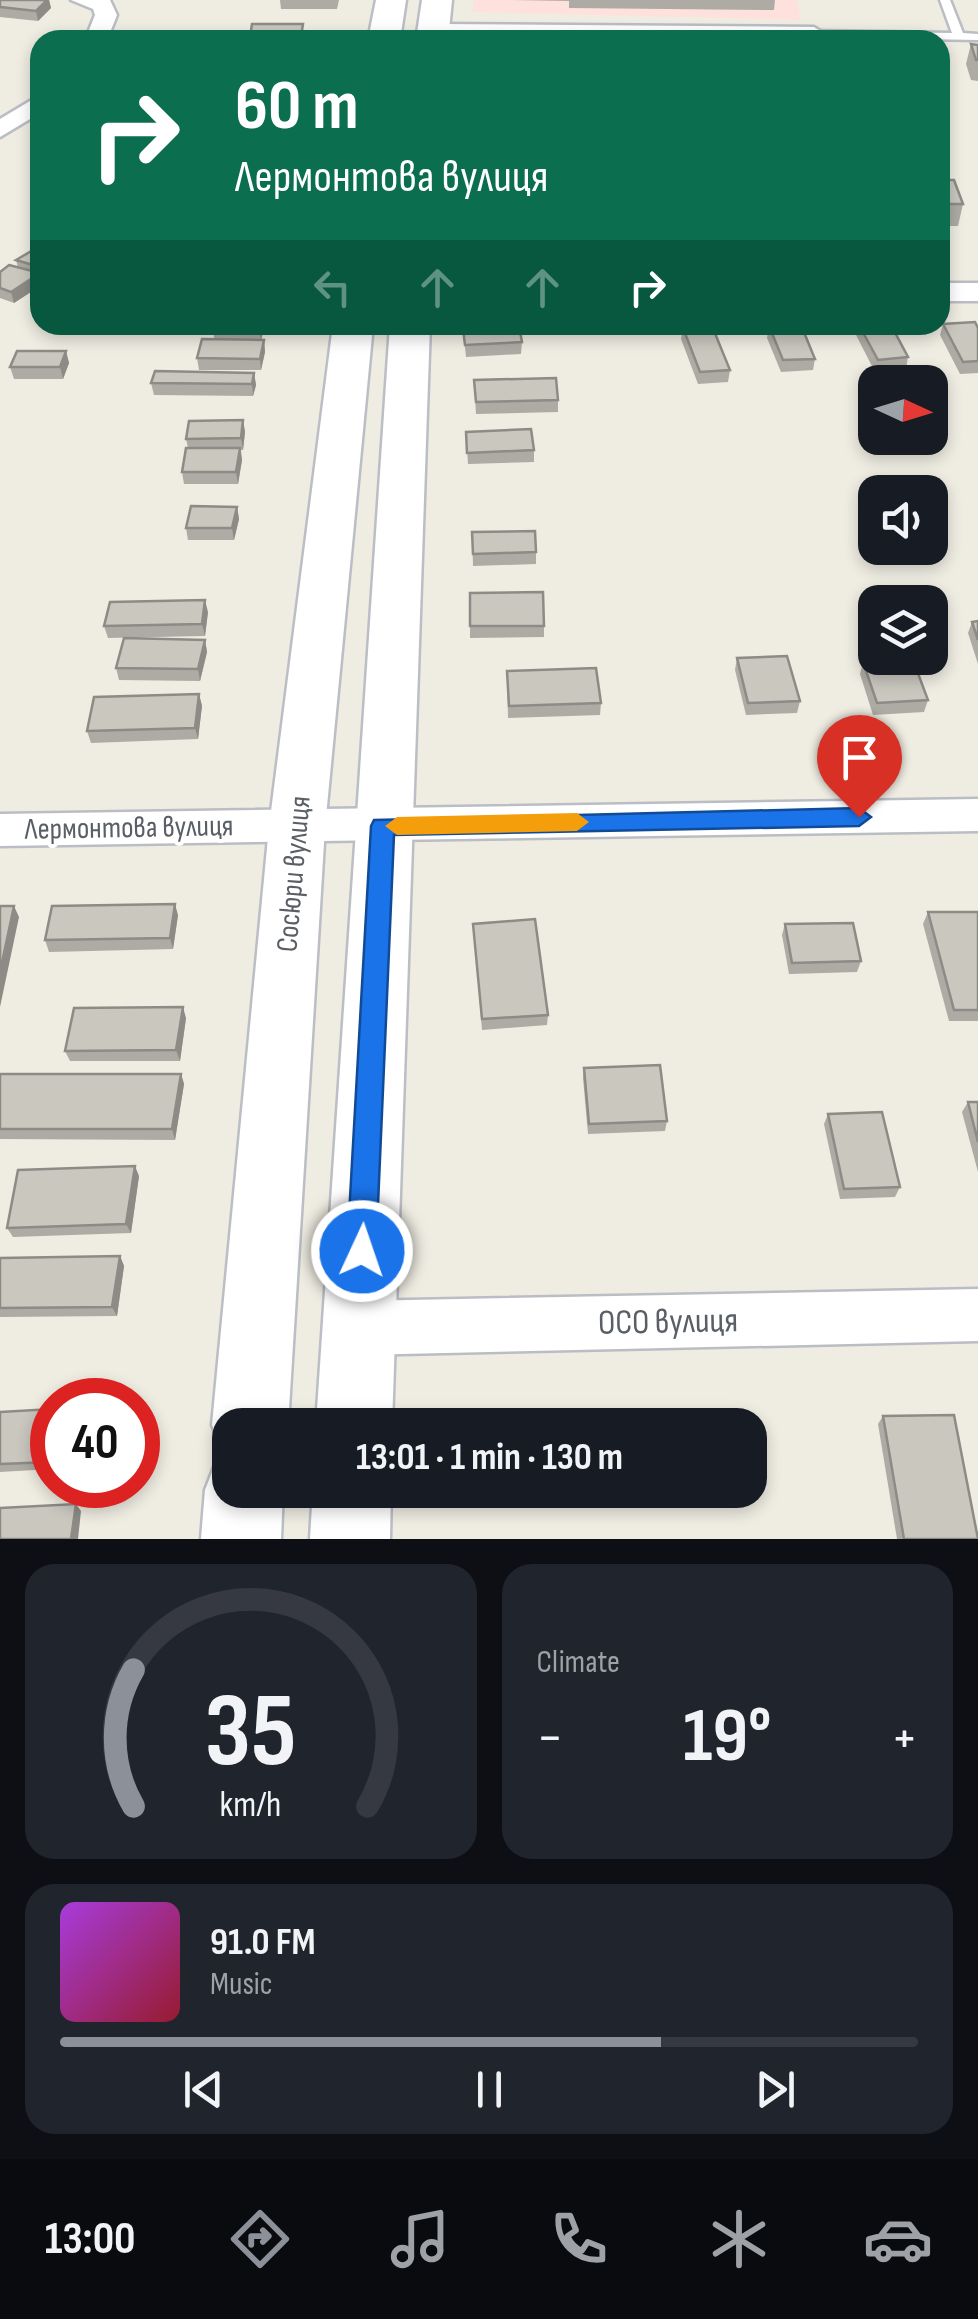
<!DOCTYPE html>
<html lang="en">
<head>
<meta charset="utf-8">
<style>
  :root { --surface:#171b24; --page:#20242c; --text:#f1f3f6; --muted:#9ea1a6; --line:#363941; --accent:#8c9099 }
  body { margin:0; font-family:"Sofia Sans Condensed",sans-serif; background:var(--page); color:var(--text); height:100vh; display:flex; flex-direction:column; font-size:38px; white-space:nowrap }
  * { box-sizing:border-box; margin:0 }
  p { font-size:32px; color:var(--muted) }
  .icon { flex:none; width:55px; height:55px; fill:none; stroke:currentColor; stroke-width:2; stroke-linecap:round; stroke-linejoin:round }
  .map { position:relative; height:1539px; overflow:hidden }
  .panel { display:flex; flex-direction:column; gap:25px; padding:25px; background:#0d0f14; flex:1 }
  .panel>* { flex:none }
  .guide { position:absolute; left:30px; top:30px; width:920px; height:305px; border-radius:30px; box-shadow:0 5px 15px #0003; background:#0b6e4f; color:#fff; overflow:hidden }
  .needle { width:65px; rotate:94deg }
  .controls { position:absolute; left:858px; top:365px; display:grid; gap:20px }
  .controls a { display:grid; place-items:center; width:90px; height:90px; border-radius:20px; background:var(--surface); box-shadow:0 5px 15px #0003; font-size:50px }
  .speed { position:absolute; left:30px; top:1378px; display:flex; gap:20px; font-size:50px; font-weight:700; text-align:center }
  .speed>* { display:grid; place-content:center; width:130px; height:130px; border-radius:50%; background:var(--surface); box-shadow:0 5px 15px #0003; line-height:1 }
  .speed .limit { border:15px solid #d22; background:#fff; color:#111 }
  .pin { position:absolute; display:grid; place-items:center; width:85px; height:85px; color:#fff; margin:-102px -42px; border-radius:50% 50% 50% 0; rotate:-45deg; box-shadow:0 0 10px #0007 }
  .pin .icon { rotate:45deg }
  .me { position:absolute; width:110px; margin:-55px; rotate:3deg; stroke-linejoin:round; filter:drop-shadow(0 0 8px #0008) }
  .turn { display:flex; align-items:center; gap:35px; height:210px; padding:0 40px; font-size:45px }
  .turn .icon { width:130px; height:130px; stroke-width:2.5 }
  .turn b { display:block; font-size:70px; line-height:85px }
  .lanes { display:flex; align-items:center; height:95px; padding:0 40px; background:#0003; justify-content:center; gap:50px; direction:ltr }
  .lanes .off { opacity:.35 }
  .big { font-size:75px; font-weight:700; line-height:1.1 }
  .panel .tile { flex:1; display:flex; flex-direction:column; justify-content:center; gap:15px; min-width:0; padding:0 35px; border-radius:30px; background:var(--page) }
  .panel .dial { align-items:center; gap:0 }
  .dial svg { height:260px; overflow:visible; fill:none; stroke:var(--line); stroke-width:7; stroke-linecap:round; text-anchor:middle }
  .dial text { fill:var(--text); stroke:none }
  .song { display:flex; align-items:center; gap:30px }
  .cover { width:120px; height:120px; border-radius:15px; background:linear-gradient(135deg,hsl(280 70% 55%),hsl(350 70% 35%)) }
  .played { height:10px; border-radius:5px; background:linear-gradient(90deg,var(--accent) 70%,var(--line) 70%) }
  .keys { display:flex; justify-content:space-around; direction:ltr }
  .heat { display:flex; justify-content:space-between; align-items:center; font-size:55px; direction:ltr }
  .panel .tiles { flex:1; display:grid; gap:25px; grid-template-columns:1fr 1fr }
  .tile:last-child { grid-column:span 2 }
  .trip { position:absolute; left:212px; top:1408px; width:555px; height:100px; border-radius:30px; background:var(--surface); box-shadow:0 5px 15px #0003; font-weight:700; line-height:100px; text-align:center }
  .menu { display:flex; height:160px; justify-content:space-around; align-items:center; background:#090b0e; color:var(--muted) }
  .menu .icon { width:70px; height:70px }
  .menu .on { color:var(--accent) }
  .menu b { font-size:45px; color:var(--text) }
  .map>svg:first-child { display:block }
  .medical { fill:#fee1dc }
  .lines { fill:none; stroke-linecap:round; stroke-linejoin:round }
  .lane-casing { stroke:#babdc3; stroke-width:5 }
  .street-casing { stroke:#babdc3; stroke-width:5 }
  .secondary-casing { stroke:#bbbec5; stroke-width:5 }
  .lane { fill:#fff; fill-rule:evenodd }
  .street { fill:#fff; fill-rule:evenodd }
  .secondary { fill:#fff; fill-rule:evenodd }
  .wall { fill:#aeaba4 }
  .shaded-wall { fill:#8d8b86 }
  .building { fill:#cac7bf; stroke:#8d8b86; stroke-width:2.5 }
  .route { fill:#1a73e8; stroke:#114b97; stroke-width:2.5 }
  .slow { fill:#f59e0b }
  .labels { text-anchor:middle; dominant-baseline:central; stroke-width:8; stroke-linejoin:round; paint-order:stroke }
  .street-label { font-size:30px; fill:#5a5f65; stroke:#fff }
  .near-street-label { font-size:35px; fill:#5a5f65; stroke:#fff }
</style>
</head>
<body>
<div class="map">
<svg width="978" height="1539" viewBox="0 0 978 1539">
  <rect width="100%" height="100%" fill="#efede2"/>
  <path class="medical" d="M474,0H797L801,20L472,12Z"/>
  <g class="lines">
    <defs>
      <path id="lane" d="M940,0H950L963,33L978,34V40L814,37L808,34L814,31L952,33Z"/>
      <g id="street">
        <path d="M71,0H110L117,15L107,40H85L95,15L93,9Z"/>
        <path d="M433,24L814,27L825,34L817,40L425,36L422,31Z"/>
        <path d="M40,95V113L0,137V119Z"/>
        <rect x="940" y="283" width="38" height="18"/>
        <path d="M978,799V831L0,846V814Z"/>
        <path d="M978,1289V1341L358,1355L339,1347L331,1328L339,1309L358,1301Z"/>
      </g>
      <g id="secondary">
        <path d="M376,0H406L400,40H368Z"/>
        <path d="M422,0H452L448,40H416Z"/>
        <path d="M333,325H373L325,827L288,1425H230V1455L223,1452L212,1425L269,827Z"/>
        <path d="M390,325H430L392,1425H316Z"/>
        <path d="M230,1457V1490H283L281,1539H201L205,1490L216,1462Z"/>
        <path d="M313,1490H391L390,1539H310Z"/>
      </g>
    </defs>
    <use href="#lane" class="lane-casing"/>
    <use href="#street" class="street-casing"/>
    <use href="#secondary" class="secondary-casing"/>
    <use href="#lane" class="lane"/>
    <use href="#street" class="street"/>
    <use href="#secondary" class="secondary"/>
  </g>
  <g class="wall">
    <path d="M0,0H49L51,8L38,21L0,17Z"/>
    <path d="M280,0H339L337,9H281Z"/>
    <path d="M511,0H775L774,10L569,8V1Z"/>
    <path d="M303,24V40H250V37Z"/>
    <path d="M971,44L978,45V81L971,80L966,64Z"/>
    <path d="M940,180L963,204L958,226H940Z"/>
    <path d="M40,246V286L14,303L0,298V272L18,268L16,260Z"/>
    <path d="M943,324L978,328V373L960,374L940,335Z"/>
    <path d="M213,325H265L261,340L214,339Z"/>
    <path d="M858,325H891L908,357L906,369L875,372L856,335Z"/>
    <path d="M769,326L815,359L813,370L781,372L767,338Z"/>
    <path d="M683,328L730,370L728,382L698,384L681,339Z"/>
    <path d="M463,329L522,342L521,354L466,357Z"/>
    <path d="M264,340L265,352L261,370H199L197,358Z"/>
    <path d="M66,351L69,363L63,379H14L10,367Z"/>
    <path d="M254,373L256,385L253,396L154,395L151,383Z"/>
    <path d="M474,380L558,400V412L476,414Z"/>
    <path d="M243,420L245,432L243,450H241L242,460L238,484H184L182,472L188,448L186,439Z"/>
    <path d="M466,432L534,450V462L468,464Z"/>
    <path d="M237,507L239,519L234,540H188L186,528Z"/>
    <path d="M472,532L536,552V564L473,566Z"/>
    <path d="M470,593L544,626V637L470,638Z"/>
    <path d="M208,612L205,636L108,638L104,626Z"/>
    <path d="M978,621V664L968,633L972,622Z"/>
    <path d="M205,640L207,652L200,681L119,680L116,668Z"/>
    <path d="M737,658L800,701L797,713L746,715L735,670Z"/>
    <path d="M863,662L928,700L924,712L873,715L860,674Z"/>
    <path d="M507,671L601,703L600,715L508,718Z"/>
    <path d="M199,694L202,706L198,739L91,743L87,731Z"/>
    <path d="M928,912H978V1021H949L923,924Z"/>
    <path d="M178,915L173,949L49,952L45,940Z"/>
    <path d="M473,924L548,1015L547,1025L482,1030Z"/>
    <path d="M785,924L861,961L857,972L789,974L782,935Z"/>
    <path d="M186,1018L180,1061H70L65,1051Z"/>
    <path d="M584,1068L667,1121L665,1131L588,1134L583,1078Z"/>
    <path d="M0,1074H181L184,1084L175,1140L0,1139Z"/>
    <path d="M968,1102H978V1172L962,1112Z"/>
    <path d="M828,1114L900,1187L895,1197L840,1199L824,1124Z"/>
    <path d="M139,1176L131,1233L13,1237L7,1228Z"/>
    <path d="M120,1256L124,1266L117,1316L0,1317V1258Z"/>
    <path d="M52,1409V1469L0,1472V1412Z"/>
    <path d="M883,1416L978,1539H897L878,1424Z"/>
  </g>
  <g class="shaded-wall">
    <path d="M47,0H49L51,8L38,21L36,11Z"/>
    <path d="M40,273V286L14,303L11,292Z"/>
    <path d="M260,325H265L261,340L259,328Z"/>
    <path d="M264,340L265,352L261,370L260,359Z"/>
    <path d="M66,351L69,363L63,379L60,367Z"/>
    <path d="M254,373L256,385L253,396L252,384Z"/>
    <path d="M243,420L245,432L243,450L241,438Z"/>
    <path d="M240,448L242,460L238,484L236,472Z"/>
    <path d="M237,507L239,519L234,540L232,528Z"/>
    <path d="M205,600L208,612L205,636L202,624Z"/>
    <path d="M205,640L207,652L200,681L198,669Z"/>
    <path d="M199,694L202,706L198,739L195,728Z"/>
    <path d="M175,904L178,915L173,949L170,938Z"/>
    <path d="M14,906L19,917L0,1007V972Z"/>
    <path d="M183,1007L186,1018L180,1061L176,1050Z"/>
    <path d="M181,1074L184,1084L175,1140L172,1129Z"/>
    <path d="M135,1166L139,1176L131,1233L126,1224Z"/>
    <path d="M120,1256L124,1266L117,1316L112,1307Z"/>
    <path d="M76,1504L81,1511L78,1539H71Z"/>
  </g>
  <g class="building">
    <path d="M0,0H47L36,11L0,7Z"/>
    <path d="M252,24H303L301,37H250Z"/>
    <path d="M971,44L978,45V60H976Z"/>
    <path d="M940,180H954L963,204H940Z"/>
    <path d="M40,246V267L16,260Z"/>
    <path d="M9,265L40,273L11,292L0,288V272Z"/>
    <path d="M975,322L978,328V361L963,362L943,324Z"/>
    <path d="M213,325H260L259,328L212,327Z"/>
    <path d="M801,325L815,359L783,360L769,326Z"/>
    <path d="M859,325H891L908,357L878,360Z"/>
    <path d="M519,326L522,342L465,345L463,329Z"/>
    <path d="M712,326L730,370L700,372L683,328Z"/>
    <path d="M202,339L264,340L260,359L197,358Z"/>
    <path d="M17,351H66L60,367H10Z"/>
    <path d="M155,371L254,373L252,384L151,383Z"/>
    <path d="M556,378L558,400L476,402L474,380Z"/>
    <path d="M243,420L241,438L186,439L189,421Z"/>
    <path d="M531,429L534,450L467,453L466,432Z"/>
    <path d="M186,448H240L236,472H182Z"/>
    <path d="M191,506L237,507L232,528H186Z"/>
    <path d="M535,531L536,552L473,554L472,532Z"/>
    <path d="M543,592L544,626H470V593Z"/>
    <path d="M205,600L202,624L104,626L110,602Z"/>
    <path d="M978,621V640L972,622Z"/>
    <path d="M124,638L205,640L198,669L116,668Z"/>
    <path d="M787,656L800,701L748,703L737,658Z"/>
    <path d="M913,660L928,700L877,703L863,662Z"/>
    <path d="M596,668L601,703L509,706L507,671Z"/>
    <path d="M199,694L195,728L87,731L94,697Z"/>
    <path d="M175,904L170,938L45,940L52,906Z"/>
    <path d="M0,906H14L0,972Z"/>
    <path d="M928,912H978V1010H954Z"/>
    <path d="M535,919L548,1015L482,1019L473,924Z"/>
    <path d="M853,923L861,961L792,963L785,924Z"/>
    <path d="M183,1007L176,1050L65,1051L74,1008Z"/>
    <path d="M660,1065L667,1121L589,1124L584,1068Z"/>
    <path d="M0,1074H181L172,1129H0Z"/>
    <path d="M968,1102H978V1142Z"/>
    <path d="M882,1112L900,1187L844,1189L828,1114Z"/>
    <path d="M135,1166L126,1224L7,1228L18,1170Z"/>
    <path d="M120,1256L112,1307L0,1308V1258Z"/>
    <path d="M52,1409V1462L0,1464V1412Z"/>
    <path d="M954,1415L978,1539H904L883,1416Z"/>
    <rect x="492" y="1420" width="118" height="5"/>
    <path d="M76,1504L71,1539H0V1508Z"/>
  </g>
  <path class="route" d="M859,808L871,817L859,826L394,835L376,1251L372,1261L362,1265L351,1261L347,1251L371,826L374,820Z"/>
  <path class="slow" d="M577,813L589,822L577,831L397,835L385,826L397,817Z"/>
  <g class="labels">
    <g class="street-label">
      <text transform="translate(129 828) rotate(-1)">Лермонтова вулиця</text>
      <text transform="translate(294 874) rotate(-85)">Сосюри вулиця</text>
    </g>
    <g class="near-street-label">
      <text transform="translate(668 1322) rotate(-1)">ОСО вулиця</text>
    </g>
  </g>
</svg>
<div class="controls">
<a><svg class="needle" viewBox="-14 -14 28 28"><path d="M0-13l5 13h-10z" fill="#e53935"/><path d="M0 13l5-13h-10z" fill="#9ea1a6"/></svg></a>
<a><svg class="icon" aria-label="sound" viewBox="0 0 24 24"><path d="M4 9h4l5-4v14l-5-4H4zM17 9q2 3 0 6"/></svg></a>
<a><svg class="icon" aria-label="layers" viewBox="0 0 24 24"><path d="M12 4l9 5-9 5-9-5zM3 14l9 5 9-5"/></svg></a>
</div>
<div class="speed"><div class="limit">40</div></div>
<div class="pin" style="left:859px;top:817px;background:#d93025"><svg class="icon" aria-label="arrive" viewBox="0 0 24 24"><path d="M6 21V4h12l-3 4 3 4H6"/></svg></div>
<svg class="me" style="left:362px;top:1251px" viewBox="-20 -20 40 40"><circle r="17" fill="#1a73e8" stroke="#fff" stroke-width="3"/><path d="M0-11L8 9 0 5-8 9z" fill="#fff"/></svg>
<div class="trip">13:01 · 1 min · 130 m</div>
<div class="guide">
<div class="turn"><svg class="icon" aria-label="right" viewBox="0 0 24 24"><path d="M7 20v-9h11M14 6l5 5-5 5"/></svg><div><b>60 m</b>Лермонтова вулиця</div></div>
<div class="lanes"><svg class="icon off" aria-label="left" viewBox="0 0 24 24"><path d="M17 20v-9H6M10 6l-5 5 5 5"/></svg><svg class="icon off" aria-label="ahead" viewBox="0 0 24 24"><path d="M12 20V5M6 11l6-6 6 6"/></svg><svg class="icon off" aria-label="ahead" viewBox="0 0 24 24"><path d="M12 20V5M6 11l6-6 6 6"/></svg><svg class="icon" aria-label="right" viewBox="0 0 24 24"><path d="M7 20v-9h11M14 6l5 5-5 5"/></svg></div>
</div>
</div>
<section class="panel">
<div class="tiles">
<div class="tile dial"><svg viewBox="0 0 100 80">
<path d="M14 69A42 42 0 1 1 86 69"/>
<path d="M14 69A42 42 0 0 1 14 27" stroke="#8c9099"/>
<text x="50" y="56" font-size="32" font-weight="700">35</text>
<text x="50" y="72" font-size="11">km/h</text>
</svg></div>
<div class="tile"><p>Climate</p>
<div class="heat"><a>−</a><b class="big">19°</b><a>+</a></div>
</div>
<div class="tile">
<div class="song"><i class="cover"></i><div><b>91.0 FM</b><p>Music</p></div></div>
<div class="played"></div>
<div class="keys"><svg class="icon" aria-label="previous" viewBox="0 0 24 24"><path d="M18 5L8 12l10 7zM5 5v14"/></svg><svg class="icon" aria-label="pause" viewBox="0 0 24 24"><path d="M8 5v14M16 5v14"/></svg><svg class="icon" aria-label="next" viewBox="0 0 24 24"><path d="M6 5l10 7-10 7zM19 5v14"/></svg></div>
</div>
</div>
</section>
<nav class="menu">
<b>13:00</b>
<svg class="icon on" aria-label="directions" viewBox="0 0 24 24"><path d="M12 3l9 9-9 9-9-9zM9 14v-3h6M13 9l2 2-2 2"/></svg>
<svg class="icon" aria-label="music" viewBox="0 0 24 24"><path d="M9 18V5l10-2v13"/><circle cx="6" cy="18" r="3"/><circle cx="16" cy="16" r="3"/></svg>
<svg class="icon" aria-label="phone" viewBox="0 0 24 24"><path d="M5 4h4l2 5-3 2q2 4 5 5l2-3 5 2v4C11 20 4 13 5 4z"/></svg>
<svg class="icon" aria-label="climate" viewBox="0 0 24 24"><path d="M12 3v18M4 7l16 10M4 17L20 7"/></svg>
<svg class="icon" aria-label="car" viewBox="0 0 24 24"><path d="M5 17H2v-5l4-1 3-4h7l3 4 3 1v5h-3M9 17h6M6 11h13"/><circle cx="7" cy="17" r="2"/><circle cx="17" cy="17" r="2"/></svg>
</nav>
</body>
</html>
